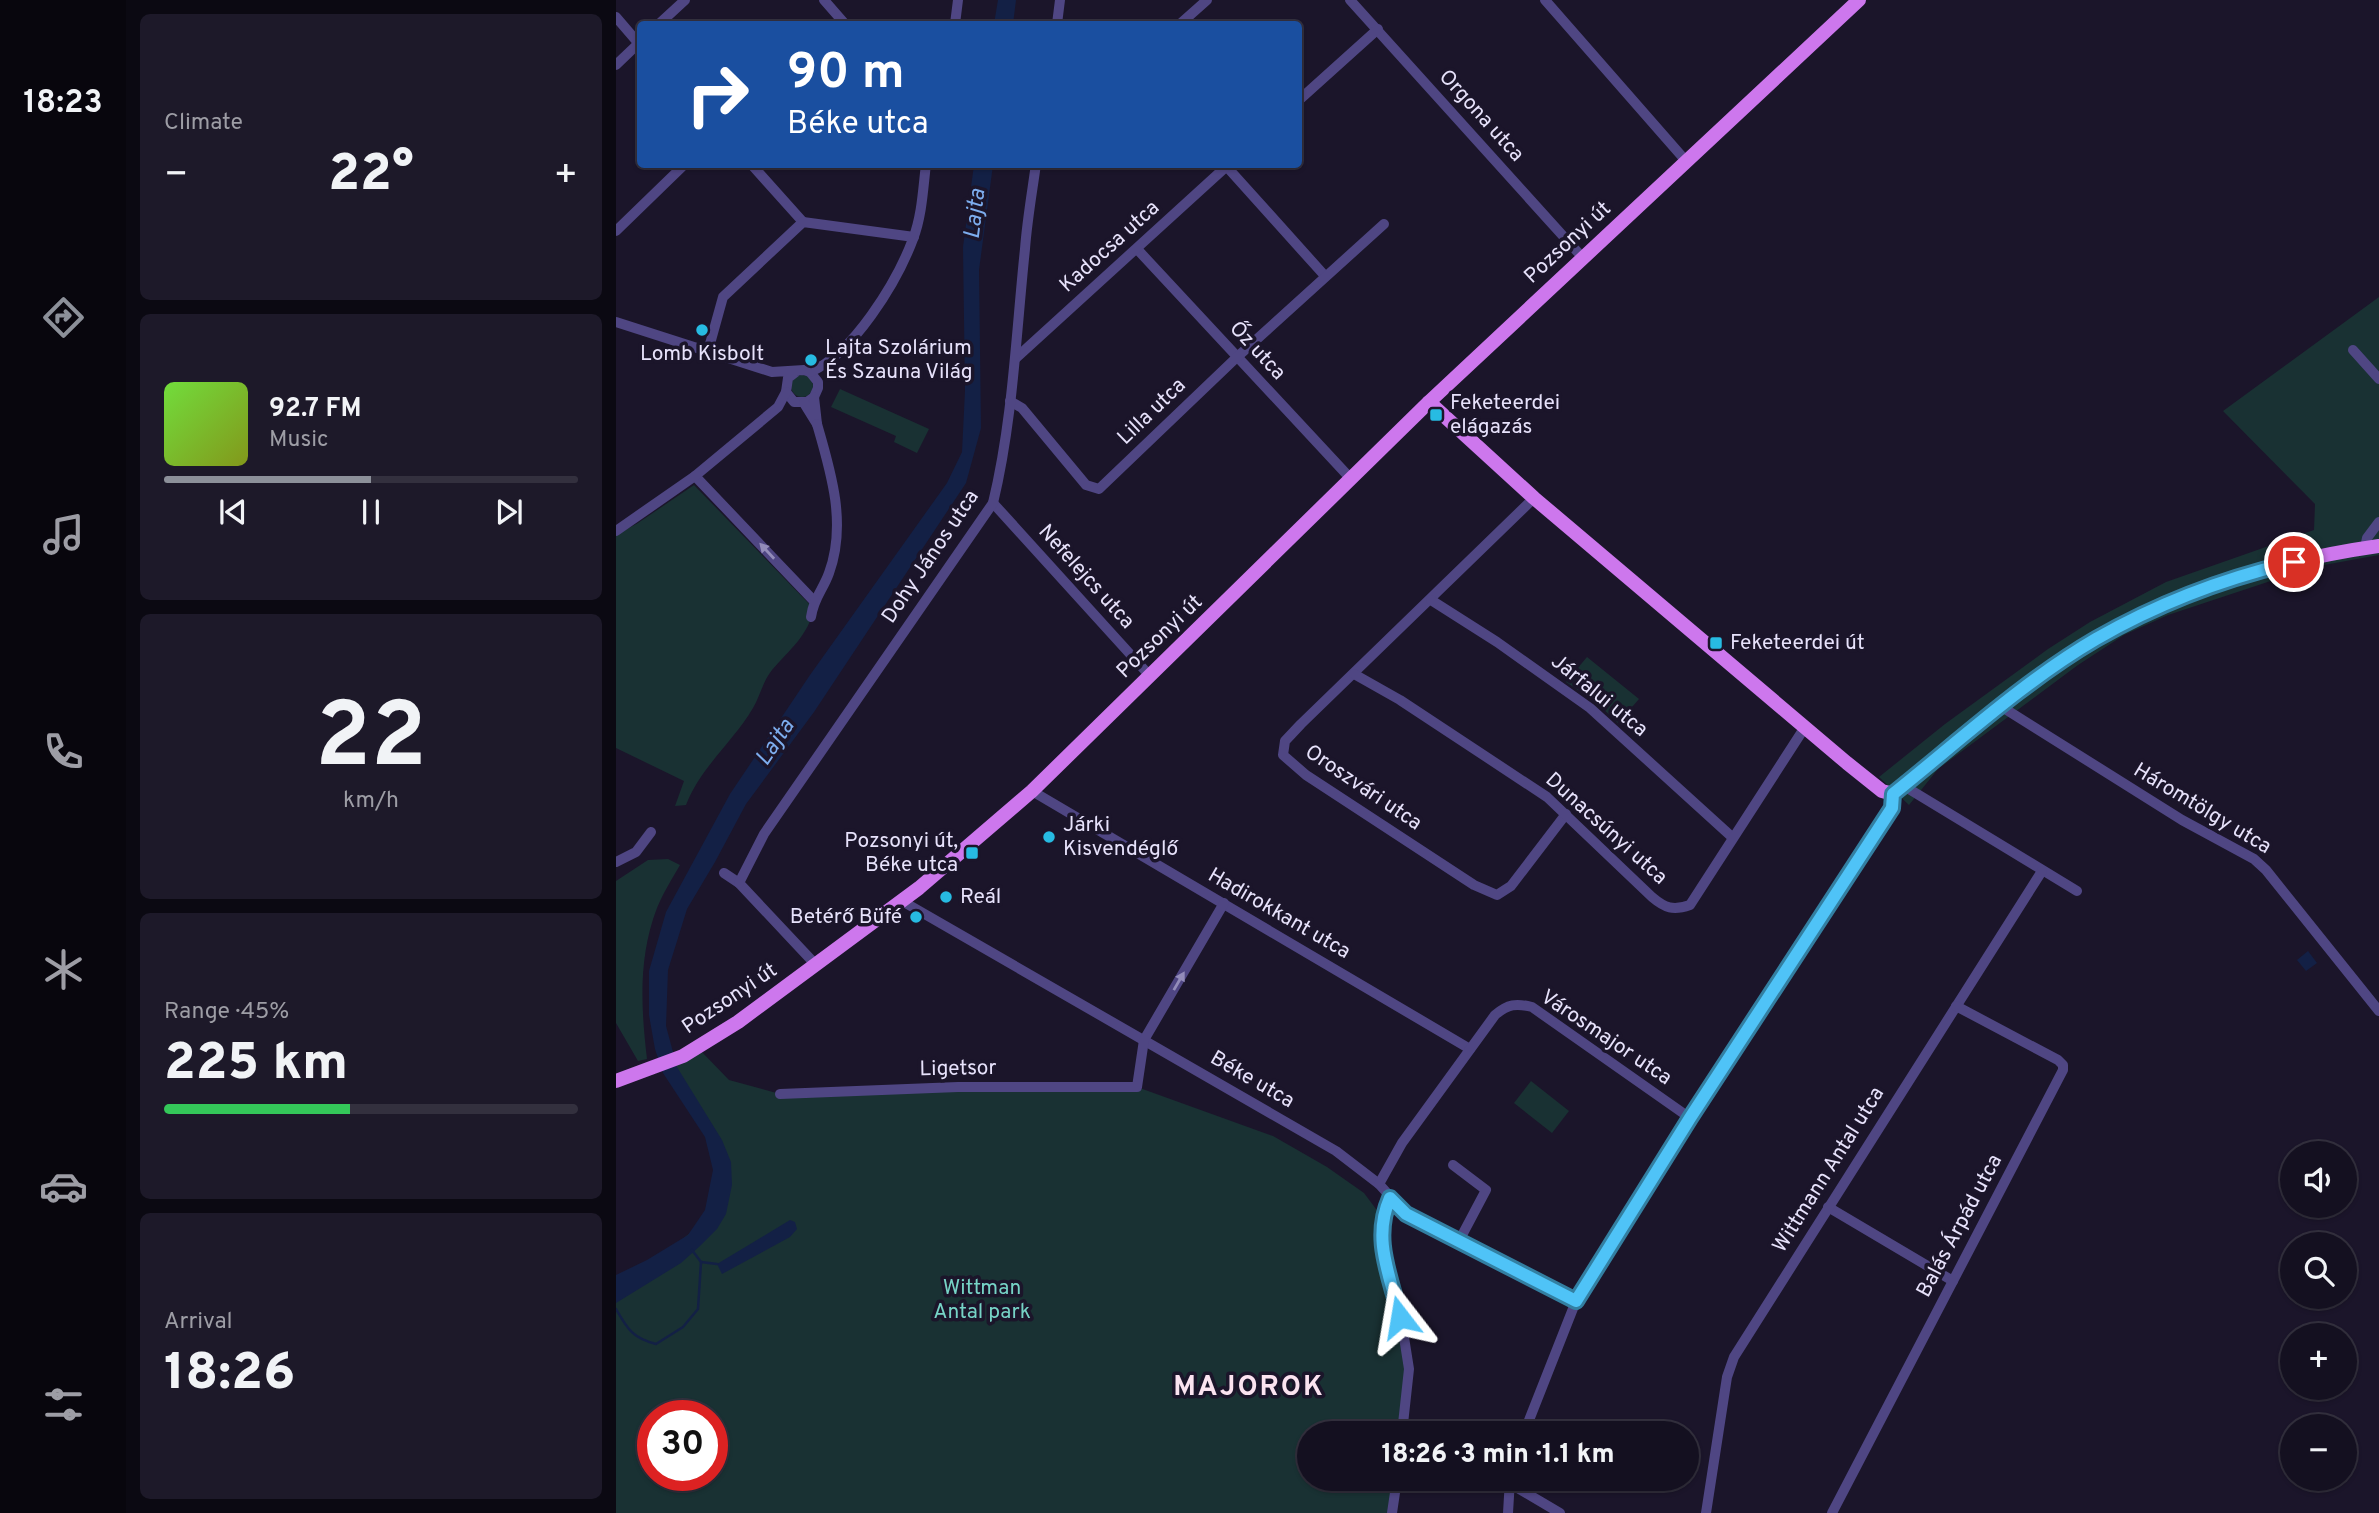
<!DOCTYPE html>
<html lang="en">
<head>
<meta charset="utf-8">
<style>
  :root { --surface:#141020; --page:#1d1929; --text:#f1f3f6; --muted:#9d9da5; --line:#33303e; --accent:#8c9099 }
  body { margin:0; font-family:Overpass,sans-serif; background:var(--page); color:var(--text); height:100vh; display:flex; flex-direction:column; font-size:26px; white-space:nowrap }
  * { box-sizing:border-box; margin:0 }
  p { font-size:23px; color:var(--muted) }
  .icon { flex:none; width:38px; height:38px; fill:none; stroke:currentColor; stroke-width:2; stroke-linecap:round; stroke-linejoin:round }
  .map { position:relative; flex:1; overflow:hidden }
  .panel { display:flex; flex-direction:column; gap:14px; padding:14px; background:#0b0912; width:490px }
  .panel>* { flex:none }
  .banner { position:absolute; left:21px; top:21px; width:665px; height:147px; border-radius:7px; box-shadow:0 2px 5px #0004,0 0 0 2px var(--line); background:#1a4fa0; color:#fff; overflow:hidden }
  .controls { position:absolute; left:1664px; top:1141px; display:grid; gap:14px }
  .controls a { display:grid; place-items:center; width:77px; height:77px; border-radius:50%; background:var(--surface); box-shadow:0 2px 5px #0004,0 0 0 2px var(--line); font-size:35px }
  .speed { position:absolute; left:21px; top:1400px; display:flex; gap:14px; font-size:35px; font-weight:700; text-align:center }
  .speed>* { display:grid; place-content:center; width:91px; height:91px; border-radius:50%; background:var(--surface); box-shadow:0 2px 5px #0004,0 0 0 2px var(--line); line-height:1 }
  .speed .limit { border:10px solid #d22; background:#fff; color:#111 }
  .pin { position:absolute; display:grid; place-items:center; width:60px; height:60px; color:#fff; margin:-30px; border:4px solid #fff; border-radius:50%; box-shadow:0 2px 7px #0007 }
  .me { position:absolute; width:77px; margin:-38px; rotate:346deg; stroke-linejoin:round; filter:drop-shadow(0 0 5px #0008) }
  .turn { display:flex; align-items:center; gap:24px; height:147px; padding:0 35px; font-size:32px }
  .turn .icon { width:91px; height:91px; stroke-width:2.5 }
  .turn b { display:block; font-size:49px; line-height:60px }
  .big { font-size:52px; font-weight:800; line-height:1.1 }
  .panel .card { flex:1; display:flex; flex-direction:column; justify-content:center; gap:10px; min-width:0; padding:0 24px; border-radius:10px; background:var(--page) }
  .panel .dial { align-items:center; gap:0 }
  .dial b { font-size:91px; line-height:1 }
  .song { display:flex; align-items:center; gap:21px }
  .cover { width:84px; height:84px; border-radius:10px; background:linear-gradient(135deg,hsl(100 70% 55%),hsl(70 70% 35%)) }
  .played { height:7px; border-radius:4px; background:linear-gradient(90deg,var(--accent) 50%,var(--line) 50%) }
  .keys { display:flex; justify-content:space-around; direction:ltr }
  .heat { display:flex; justify-content:space-between; align-items:center; font-size:38px; direction:ltr }
  .charge { height:10px; border-radius:5px; background:linear-gradient(90deg,#34c759 45%,var(--line) 0) }
  .trip { position:absolute; left:681px; top:1421px; width:402px; height:70px; border-radius:35px; background:var(--surface); box-shadow:0 2px 5px #0004,0 0 0 2px var(--line); font-weight:800; line-height:70px; text-align:center }
  main { display:flex; flex:1; min-height:0 }
  .tab-bar { display:flex; flex-direction:column; width:126px; justify-content:space-around; align-items:center; background:#08060d; color:var(--muted) }
  .tab-bar .icon { width:49px; height:49px }
  .tab-bar .active { color:var(--accent) }
  .tab-bar b { font-size:32px; color:var(--text) }
  .map>svg:first-child { display:block }
  .green { fill:#193133; fill-rule:evenodd }
  .water { fill:#132045 }
  .lines { fill:none; stroke-linecap:round; stroke-linejoin:round }
  .stream { stroke:#132045; stroke-width:2.5 }
  .minor { stroke:#4f4683; stroke-width:10 }
  .major { stroke:#cd77ed; stroke-width:14 }
  .oneway { fill:#938cb9 }
  .route-casing { stroke:#337fa1; stroke-width:18 }
  .route { stroke:#4fc3f7; stroke-width:12 }
  .poi-dot { fill:#27bbe2; stroke:#1b152a; stroke-width:2.5 }
  .labels { text-anchor:middle; dominant-baseline:central; stroke-width:7; stroke-linejoin:round; paint-order:stroke }
  .street-label { font-size:21px; fill:#e7e2fb; stroke:#1b152a }
  .poi-label { font-size:21px; fill:#e7e2fb; stroke:#1b152a; text-anchor:start }
  .park-label { font-size:21px; fill:#76d3c6; stroke:#1b152a }
  .water-label { font-size:23px; font-style:italic; fill:#7dadee; stroke:#1b152a }
  .district-label { font-size:28px; font-weight:bold; letter-spacing:2px; fill:#fbe3f0; stroke:#1b152a }
</style>
</head>
<body>
<main>
<nav class="tab-bar">
<b>18:23</b>
<svg class="icon active" aria-label="directions" viewBox="0 0 24 24"><path d="M12 3l9 9-9 9-9-9zM9 14v-3h6M13 9l2 2-2 2"/></svg>
<svg class="icon" aria-label="music" viewBox="0 0 24 24"><path d="M9 18V5l10-2v13"/><circle cx="6" cy="18" r="3"/><circle cx="16" cy="16" r="3"/></svg>
<svg class="icon" aria-label="phone" viewBox="0 0 24 24"><path d="M5 4h4l2 5-3 2q2 4 5 5l2-3 5 2v4C11 20 4 13 5 4z"/></svg>
<svg class="icon" aria-label="climate" viewBox="0 0 24 24"><path d="M12 3v18M4 7l16 10M4 17L20 7"/></svg>
<svg class="icon" aria-label="car" viewBox="0 0 24 24"><path d="M5 17H2v-5l4-1 3-4h7l3 4 3 1v5h-3M9 17h6M6 11h13"/><circle cx="7" cy="17" r="2"/><circle cx="17" cy="17" r="2"/></svg>
<svg class="icon" aria-label="filters" viewBox="0 0 24 24"><path d="M4 7h16M4 17h16"/><circle cx="9" cy="7" r="2"/><circle cx="15" cy="17" r="2"/></svg>
</nav>
<section class="panel">
<div class="card"><p>Climate</p>
<div class="heat"><a>−</a><b class="big">22°</b><a>+</a></div>
</div>
<div class="card">
<div class="song"><i class="cover"></i><div><b>92.7 FM</b><p>Music</p></div></div>
<div class="played"></div>
<div class="keys"><svg class="icon" aria-label="previous" viewBox="0 0 24 24"><path d="M18 5L8 12l10 7zM5 5v14"/></svg><svg class="icon" aria-label="pause" viewBox="0 0 24 24"><path d="M8 5v14M16 5v14"/></svg><svg class="icon" aria-label="next" viewBox="0 0 24 24"><path d="M6 5l10 7-10 7zM19 5v14"/></svg></div>
</div>
<div class="card dial"><b>22</b><p>km/h</p></div>
<div class="card"><p>Range · 45%</p><b class="big">225 km</b><div class="charge"></div></div>
<div class="card"><p>Arrival</p><b class="big">18:26</b></div>
</section>
<div class="map">
<svg width="1763" height="1513" viewBox="0 0 1763 1513">
  <rect width="100%" height="100%" fill="#1b152a"/>
  <g class="green">
    <path d="M1763,297V555L1697,567L1552,615L1508,635L1462,665L1322,769L1293,805L1263,777L1329,724L1432,649L1474,622L1550,582L1698,530L1699,504L1607,411Z"/>
    <circle cx="186" cy="386" r="11"/>
    <path d="M224,389L313,429L301,453L278,442L280,436L215,407Z"/>
    <path d="M78,485L198,609C191,637 174,649 156,670C147,681 144,696 137,708C117,742 84,768 70,805L59,806L68,781L0,748V535L22,523Z"/>
    <path d="M971,657L1023,699L1002,723L980,702L950,682Z"/>
    <path d="M52,859L64,865C56,879 47,893 41,908C22,957 25,1008 31,1059L22,1061L0,1023V881L32,860Z"/>
    <path d="M82,1048L113,1080L164,1094L521,1087L657,1136L711,1167L748,1193L766,1217L793,1369L786,1433H693V1479H781L774,1513H0V1284L26,1271L88,1222L106,1184L97,1144L53,1060ZM37,1416H96V1475H37Z"/>
    <path d="M915,1081L953,1111L936,1133L898,1103Z"/>
  </g>
  <g class="water">
    <path d="M382,0H400L397,24H378Z"/>
    <path d="M358,165H377L363,270L365,428L350,483L198,712L130,804L99,862L71,909L52,970L50,1026L61,1067L106,1140L115,1162L116,1185L110,1214L101,1229L84,1246L65,1263L0,1303V1275L31,1260L72,1235L89,1210L97,1170L89,1137L47,1073L39,1049L33,1015V971L50,912L114,794L194,675L331,483L346,452L349,391L347,247Z"/>
    <path d="M1692,951L1701,963L1690,971L1681,960Z"/>
    <path d="M174,1220L179,1222L181,1229L174,1237L106,1274L101,1264Z"/>
  </g>
  <g class="lines">
    <g class="stream">
      <path d="M85,1262L101,1264"/>
      <path d="M0,1309C12,1330 17,1338 40,1344L67,1327L82,1309L85,1262L76,1250"/>
    </g>
    <g class="minor">
      <path d="M208,0L229,24"/>
      <path d="M734,0L967,258"/>
      <path d="M929,0L1070,161"/>
      <path d="M0,17L24,45"/>
      <path d="M43,24L69,0"/>
      <path d="M339,24L342,0"/>
      <path d="M441,24L444,0"/>
      <path d="M564,24L591,0"/>
      <path d="M0,65L24,42"/>
      <path d="M682,101L762,29"/>
      <path d="M135,164L187,222"/>
      <path d="M611,167L709,276"/>
      <path d="M0,231L69,164"/>
      <path d="M521,249L735,479"/>
      <path d="M0,322L156,372L188,370L194,372L202,382V388L198,397L191,402H178L170,392L172,378L181,371"/>
      <path d="M1737,350L1763,379"/>
      <path d="M92,351L107,297L187,222L298,237"/>
      <path d="M400,358L613,164"/>
      <path d="M194,372C237,354 281,282 297,239C306,216 307,189 310,164"/>
      <path d="M394,401L406,408L470,485L483,489L620,358L768,224"/>
      <path d="M188,403L201,424L198,397"/>
      <path d="M79,476L198,601"/>
      <path d="M918,498L685,724L669,741L667,755L690,775L858,885L881,895L895,886L950,814"/>
      <path d="M377,503L534,676"/>
      <path d="M0,531L79,476L162,407L170,392"/>
      <path d="M1749,548L1751,538L1763,522"/>
      <path d="M815,600L881,642L974,708L1116,837"/>
      <path d="M195,617C198,597 207,590 213,573C231,524 215,472 201,424"/>
      <path d="M738,674L784,700L931,797L1036,897C1049,908 1057,911 1074,905L1189,727"/>
      <path d="M1386,707L1566,820L1638,859L1650,870L1763,1011"/>
      <path d="M1288,786L1461,891"/>
      <path d="M416,791L854,1049"/>
      <path d="M0,862L20,852L35,832"/>
      <path d="M108,873L123,883L200,965"/>
      <path d="M123,883L148,834L377,503C397,420 400,334 409,249C411,221 416,193 420,164"/>
      <path d="M286,901L720,1151L763,1184L790,1214L960,1301"/>
      <path d="M164,1094L342,1087H521L528,1040L608,903"/>
      <path d="M837,1165L870,1190L843,1241"/>
      <path d="M763,1184L786,1143L879,1015C892,1004 900,1003 916,1007L1074,1118"/>
      <path d="M774,1198L766,1217V1243L787,1331L793,1369L786,1433"/>
      <path d="M1212,1207L1337,1281"/>
      <path d="M908,1433L960,1301L1074,1118L1276,808L1277,794"/>
      <path d="M893,1483L944,1513"/>
      <path d="M776,1513L781,1479"/>
      <path d="M892,1513L894,1479"/>
      <path d="M1090,1513L1111,1377L1118,1357L1426,871"/>
      <path d="M1216,1513L1447,1070V1065L1442,1060L1340,1006"/>
    </g>
    <g class="major">
      <path d="M813,402L918,498L1231,763L1266,791L1277,794C1343,742 1409,681 1481,639C1566,589 1665,560 1763,546"/>
      <path d="M0,1081L67,1056L122,1022L303,888L416,791L813,402L1243,0"/>
    </g>
  </g>
  <defs><path id="oneway-solid" d="M-6-.8H1V-3.2L6.5 0L1 3.2V.8H-6Z" transform="scale(1.75)"/></defs>
  <g class="oneway">
    <use href="#oneway-solid" transform="translate(151 551) rotate(-133)"/>
    <use href="#oneway-solid" transform="translate(563 981) rotate(-60)"/>
  </g>
  <g class="lines">
    <defs>
      <path id="route" d="M784,1317C774,1275 756,1239 774,1198L790,1214L960,1301L1074,1118L1276,808L1277,794C1342,742 1408,681 1480,639C1541,604 1609,578 1678,562"/>
    </defs>
    <use href="#route" class="route-casing"/>
    <use href="#route" class="route"/>
  </g>
  <g class="poi-dot">
    <circle cx="86" cy="330" r="7"/>
    <circle cx="195" cy="360" r="7"/>
    <rect x="813" y="408" width="14" height="14" rx="3.5"/>
    <rect x="1093" y="636" width="14" height="14" rx="3.5"/>
    <circle cx="433" cy="837" r="7"/>
    <rect x="349" y="846" width="14" height="14" rx="3.5"/>
    <circle cx="330" cy="897" r="7"/>
    <circle cx="300" cy="917" r="7"/>
  </g>
  <g class="labels">
    <g class="street-label">
      <text transform="translate(865 116) rotate(48)">Orgona utca</text>
      <text transform="translate(952 243) rotate(-43)">Pozsonyi út</text>
      <text transform="translate(494 247) rotate(-42)">Kadocsa utca</text>
      <text transform="translate(641 351) rotate(47)">Őz utca</text>
      <text transform="translate(536 412) rotate(-44)">Lilla utca</text>
      <text transform="translate(315 557) rotate(-56)">Dohy János utca</text>
      <text transform="translate(470 577) rotate(48)">Nefelejcs utca</text>
      <text transform="translate(544 637) rotate(-44)">Pozsonyi út</text>
      <text transform="translate(983 696) rotate(39)">Járfalui utca</text>
      <text transform="translate(747 788) rotate(34)">Oroszvári utca</text>
      <text transform="translate(1586 809) rotate(31)">Háromtölgy utca</text>
      <text transform="translate(990 829) rotate(42)">Dunacsúnyi utca</text>
      <text transform="translate(663 914) rotate(30)">Hadirokkant utca</text>
      <text transform="translate(114 999) rotate(-34)">Pozsonyi út</text>
      <text transform="translate(990 1038) rotate(34)">Városmajor utca</text>
      <text transform="translate(342 1069) rotate(-1)">Ligetsor</text>
      <text transform="translate(636 1080) rotate(30)">Béke utca</text>
      <text transform="translate(1213 1170) rotate(-58)">Wittmann Antal utca</text>
      <text transform="translate(1344 1226) rotate(-62)">Balás Árpád utca</text>
    </g>
    <g class="poi-label">
      <text x="209" y="348">Lajta Szolárium<tspan x="209" dy="24">És Szauna Világ</tspan></text>
      <text x="86" y="354" text-anchor="middle">Lomb Kisbolt</text>
      <text x="834" y="403">Feketeerdei<tspan x="834" dy="24">elágazás</tspan></text>
      <text x="1114" y="643">Feketeerdei út</text>
      <text x="447" y="825">Járki<tspan x="447" dy="24">Kisvendéglő</tspan></text>
      <text x="342" y="841" text-anchor="end">Pozsonyi út,<tspan x="342" dy="24">Béke utca</tspan></text>
      <text x="344" y="897">Reál</text>
      <text x="286" y="917" text-anchor="end">Betérő Büfé</text>
    </g>
    <g class="park-label">
      <text x="366" y="1288">Wittman<tspan x="366" dy="24">Antal park</tspan></text>
    </g>
    <g class="water-label">
      <text transform="translate(360 214) rotate(-83)">Lajta</text>
      <text transform="translate(160 743) rotate(-56)">Lajta</text>
    </g>
    <g class="district-label">
      <text x="633" y="1388">MAJOROK</text>
    </g>
  </g>
</svg>
<div class="controls">
<a><svg class="icon" aria-label="sound" viewBox="0 0 24 24"><path d="M4 9h4l5-4v14l-5-4H4zM17 9q2 3 0 6"/></svg></a>
<a><svg class="icon" aria-label="search" viewBox="0 0 24 24"><circle cx="10" cy="10" r="6"/><path d="M15 15l6 6"/></svg></a>
<a>+</a>
<a>−</a>
</div>
<div class="speed"><div class="limit">30</div></div>
<div class="pin" style="left:1678px;top:562px;background:#d93025"><svg class="icon" aria-label="arrive" viewBox="0 0 24 24"><path d="M6 21V4h12l-3 4 3 4H6"/></svg></div>
<svg class="me" style="left:784px;top:1317px" viewBox="-20 -20 40 40"><path d="M0-17L14 15 0 8-14 15z" fill="#4fc3f7" stroke="#fff" stroke-width="4"/></svg>
<div class="trip">18:26 · 3 min · 1.1 km</div>
<div class="banner">
<div class="turn"><svg class="icon" aria-label="right" viewBox="0 0 24 24"><path d="M7 20v-9h11M14 6l5 5-5 5"/></svg><div><b>90 m</b>Béke utca</div></div>
</div>
</div>
</main>
</body>
</html>
